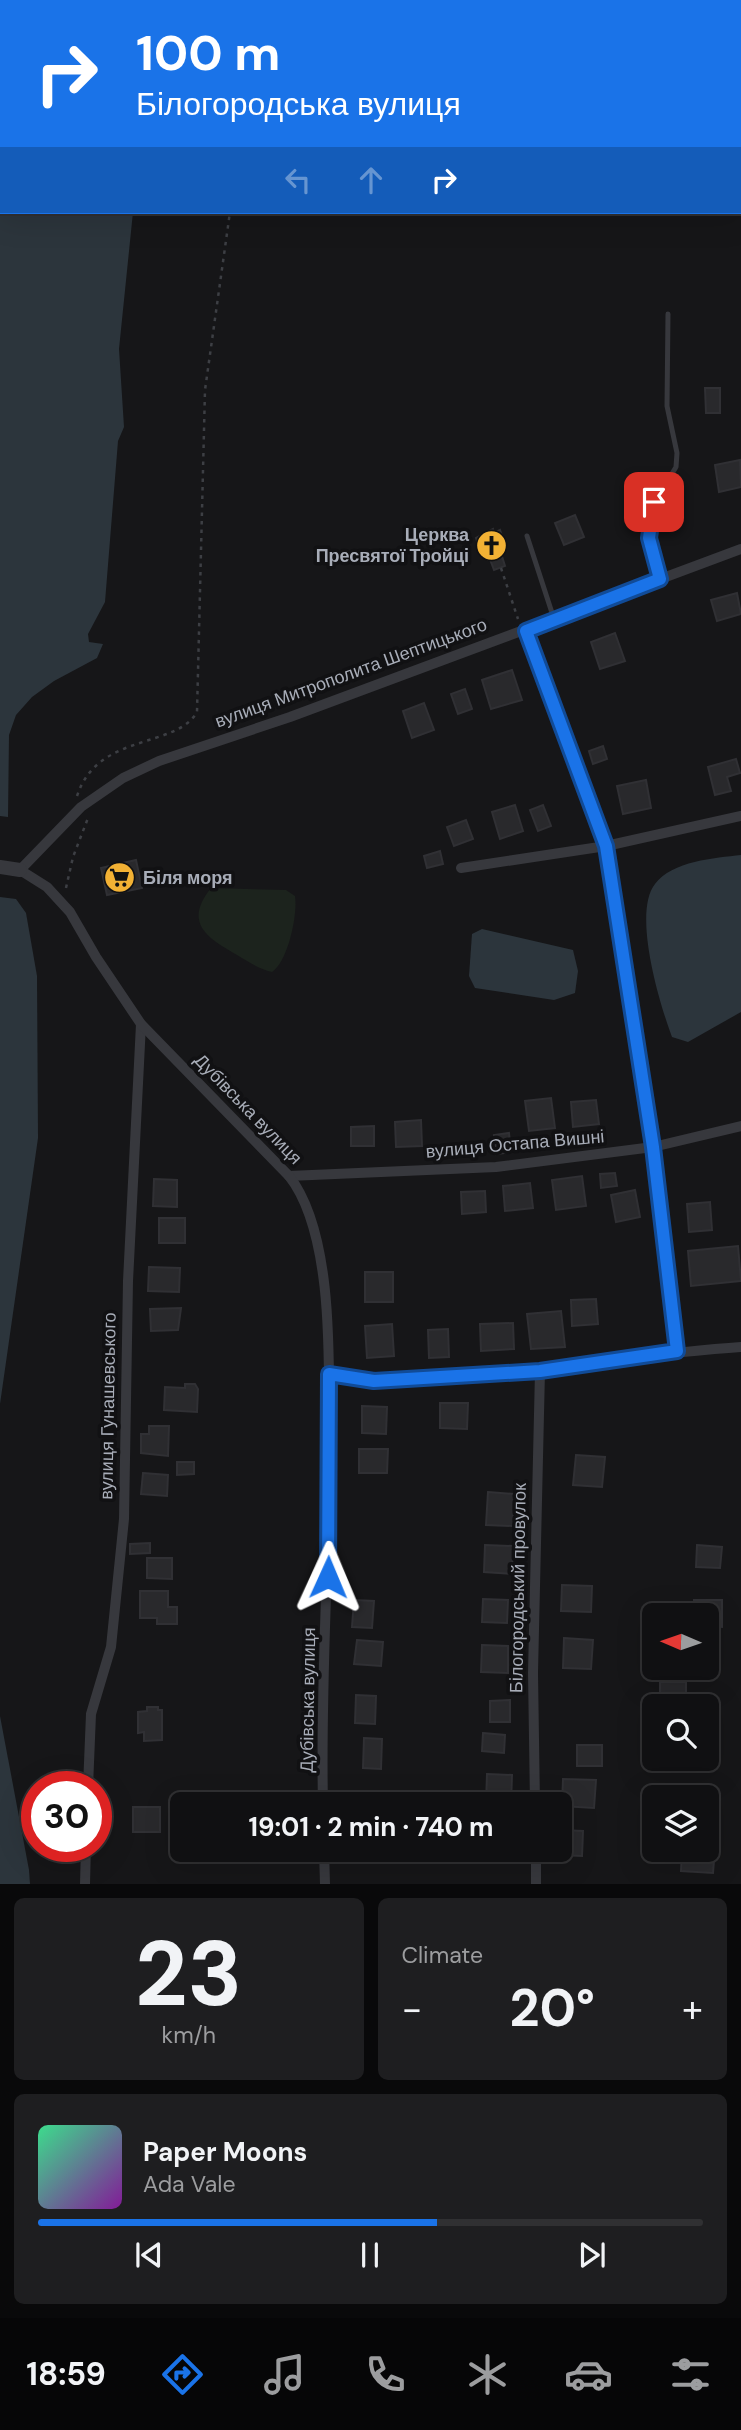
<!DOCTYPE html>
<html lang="en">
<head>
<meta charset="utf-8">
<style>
  :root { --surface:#101012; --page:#1e1e20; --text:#f1f3f6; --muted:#9c9d9f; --line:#303032; --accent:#1a73e8 }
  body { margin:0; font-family:"DM Sans",sans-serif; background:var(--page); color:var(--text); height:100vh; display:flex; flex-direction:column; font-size:26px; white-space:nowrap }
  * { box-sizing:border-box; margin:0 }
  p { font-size:23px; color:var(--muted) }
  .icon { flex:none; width:38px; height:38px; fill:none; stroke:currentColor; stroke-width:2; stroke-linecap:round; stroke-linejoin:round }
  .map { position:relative; height:1884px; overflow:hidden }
  .details { display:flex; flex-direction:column; gap:14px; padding:14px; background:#09090a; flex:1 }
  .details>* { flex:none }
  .top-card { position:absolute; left:0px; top:0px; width:742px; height:214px; box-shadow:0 7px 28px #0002,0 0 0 2px var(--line); background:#1a73e8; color:#fff; overflow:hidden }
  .needle { width:46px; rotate:272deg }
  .fabs { position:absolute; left:642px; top:1603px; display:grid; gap:14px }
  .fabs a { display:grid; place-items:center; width:77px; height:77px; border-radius:10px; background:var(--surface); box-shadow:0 7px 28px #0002,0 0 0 2px var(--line); font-size:35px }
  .speed { position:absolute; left:21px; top:1771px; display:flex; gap:14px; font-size:35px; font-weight:700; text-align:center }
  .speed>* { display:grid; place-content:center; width:91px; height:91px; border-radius:50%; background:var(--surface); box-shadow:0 7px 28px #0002,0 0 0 2px var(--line); line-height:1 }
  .speed .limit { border:10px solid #d22; background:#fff; color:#111 }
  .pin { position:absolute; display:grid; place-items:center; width:60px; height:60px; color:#fff; margin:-30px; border-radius:14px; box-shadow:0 4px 10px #0006 }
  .me { position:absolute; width:77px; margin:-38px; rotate:1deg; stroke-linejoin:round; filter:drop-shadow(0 0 5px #0008) }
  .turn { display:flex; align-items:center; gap:24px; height:147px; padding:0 21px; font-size:32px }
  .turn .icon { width:91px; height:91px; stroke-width:2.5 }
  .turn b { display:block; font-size:49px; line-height:60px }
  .lanes { display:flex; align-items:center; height:66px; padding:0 21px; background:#0003; justify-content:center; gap:35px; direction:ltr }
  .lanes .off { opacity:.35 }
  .big { font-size:52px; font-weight:700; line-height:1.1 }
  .details .widget { flex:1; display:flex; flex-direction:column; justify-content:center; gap:10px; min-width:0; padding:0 24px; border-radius:10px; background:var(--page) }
  .details .dial { align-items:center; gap:0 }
  .dial b { font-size:91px; line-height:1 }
  .song { display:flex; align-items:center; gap:21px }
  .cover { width:84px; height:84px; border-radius:10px; background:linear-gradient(135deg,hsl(150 70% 55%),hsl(290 70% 35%)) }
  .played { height:7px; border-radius:4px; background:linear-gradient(90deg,var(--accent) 60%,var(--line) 60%) }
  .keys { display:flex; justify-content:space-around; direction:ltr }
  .heat { display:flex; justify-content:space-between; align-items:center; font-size:38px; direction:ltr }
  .details .tiles { flex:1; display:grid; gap:14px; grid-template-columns:1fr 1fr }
  .widget:last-child { grid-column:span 2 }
  .trip { position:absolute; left:170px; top:1792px; width:402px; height:70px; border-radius:10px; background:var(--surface); box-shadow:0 7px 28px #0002,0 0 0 2px var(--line); font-weight:700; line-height:70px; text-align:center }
  .menu { display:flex; height:112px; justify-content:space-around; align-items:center; background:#060607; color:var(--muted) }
  .menu .icon { width:49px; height:49px }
  .menu .selected { color:var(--accent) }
  .menu b { font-size:32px; color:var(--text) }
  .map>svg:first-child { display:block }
  .green { fill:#1c231d }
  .water { fill:#2c353c }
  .building { fill:#29292c; stroke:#303034; stroke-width:2 }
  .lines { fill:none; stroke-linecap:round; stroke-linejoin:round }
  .path { stroke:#3d3f44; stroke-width:2.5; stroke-dasharray:3.5 5; stroke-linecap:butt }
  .service { stroke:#37383d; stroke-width:5 }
  .minor { stroke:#37383d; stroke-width:10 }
  .tertiary { stroke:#37383d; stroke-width:14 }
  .route-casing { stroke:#114b97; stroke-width:18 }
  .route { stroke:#1a73e8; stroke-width:12 }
  .labels { text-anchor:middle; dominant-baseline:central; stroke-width:7; stroke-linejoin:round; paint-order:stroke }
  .poi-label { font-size:18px; font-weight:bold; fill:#a8adb8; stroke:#111113; text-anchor:end }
  .street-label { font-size:18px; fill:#a8adb8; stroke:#111113 }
</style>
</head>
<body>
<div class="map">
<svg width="741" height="1884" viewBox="0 0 741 1884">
  <rect width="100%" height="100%" fill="#161618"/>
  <path class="green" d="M211,888L286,890L295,896C298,914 288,962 272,972C259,969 249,962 237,955C207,938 183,923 211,888Z"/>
  <g class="water">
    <path d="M0,0H199L2,2V212H133L119,349L124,427L118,441L105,602L88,634L89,642L103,644L97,658L54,681L32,697L16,715L9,735L8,817L0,816Z"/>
    <path d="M741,855V1012L688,1042L672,1037C660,1005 632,913 655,884C672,861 715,858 741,855Z"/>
    <path d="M0,897L16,899L26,913L37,976L38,1138L0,1404Z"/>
    <path d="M482,929L573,950L578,971L575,993L554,1000L475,988L469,976L472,934Z"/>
    <path d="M0,1716L29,1870L30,1884H0Z"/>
  </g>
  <g class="building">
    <path d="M705,388H720V413H706Z"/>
    <path d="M740,460L741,487L719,492L715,465Z"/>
    <path d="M575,515L584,537L564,545L555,523Z"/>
    <path d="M493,529L494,533L500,530L506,548L500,550L505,566L494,570L488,554L482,556L476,538Z"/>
    <path d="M737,593L741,614L717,621L711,600Z"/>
    <path d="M615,633L625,661L600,669L591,642Z"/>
    <path d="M512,670L522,700L491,709L482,680Z"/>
    <path d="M465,689L472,709L458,714L451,694Z"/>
    <path d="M424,703L434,730L412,738L403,711Z"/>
    <path d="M603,746L607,759L593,764L589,751Z"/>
    <path d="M736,759L740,773L727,777L731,791L715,795L708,767Z"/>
    <path d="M646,780L651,808L623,814L617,786Z"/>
    <path d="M515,805L523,831L500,839L492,812Z"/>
    <path d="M543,805L551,826L538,831L530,810Z"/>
    <path d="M466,820L473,839L454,846L447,827Z"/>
    <path d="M440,851L443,864L427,868L424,856Z"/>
    <path d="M136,860L142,888L107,895L101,868Z"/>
    <path d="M551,1098L555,1128L529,1131L525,1101Z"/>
    <path d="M596,1100L599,1124L573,1127L571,1102Z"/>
    <path d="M421,1120L422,1146L396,1147L395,1122Z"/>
    <path d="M374,1126V1146H351V1127Z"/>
    <path d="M509,1133L511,1152L496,1154L494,1135Z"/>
    <path d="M615,1173L617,1186L601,1188L600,1174Z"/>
    <path d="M582,1176L586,1206L556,1210L552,1180Z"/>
    <path d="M154,1179L177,1180V1207L153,1206Z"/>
    <path d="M530,1183L533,1208L505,1211L503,1186Z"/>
    <path d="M635,1190L640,1217L616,1222L611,1195Z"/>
    <path d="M485,1191L486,1212L462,1214L461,1192Z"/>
    <path d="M710,1202L712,1230L689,1232L687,1204Z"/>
    <rect x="159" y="1218" width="26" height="25"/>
    <path d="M738,1246L741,1281L691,1286L688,1251Z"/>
    <path d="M149,1267L180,1268L179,1292L148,1291Z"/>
    <rect x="365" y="1272" width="28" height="30"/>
    <path d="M596,1299L598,1324L572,1326L571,1300Z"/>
    <path d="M181,1308L178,1330L151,1331L150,1309Z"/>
    <path d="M561,1311L565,1347L531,1349L527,1314Z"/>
    <path d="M513,1323L514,1349L481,1351L480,1324Z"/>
    <path d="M392,1324L394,1356L367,1358L365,1326Z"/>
    <path d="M448,1329L449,1357L429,1358L428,1330Z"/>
    <path d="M185,1384H195L198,1389L197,1412L164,1410L165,1387L185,1388Z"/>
    <path d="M440,1403H468L467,1429L440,1428Z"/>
    <path d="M362,1406L387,1407L386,1434L362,1433Z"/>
    <path d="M149,1426H169L168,1456L141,1453V1434H149Z"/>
    <path d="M359,1449H388L387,1473H359Z"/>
    <path d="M576,1455L605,1457L602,1487L573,1485Z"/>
    <path d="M177,1462H194V1474L177,1475Z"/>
    <path d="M143,1473L168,1475L167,1496L141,1494Z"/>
    <path d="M488,1492L514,1494L513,1526L486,1525Z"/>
    <path d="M150,1543V1553L130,1554V1544Z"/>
    <path d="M485,1545L513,1546L512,1574L484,1572Z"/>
    <path d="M697,1545L722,1547L720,1568L696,1567Z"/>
    <path d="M147,1558H172V1579L147,1578Z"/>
    <path d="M562,1585L592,1586L591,1612L561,1611Z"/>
    <path d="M140,1591H168V1607H177V1624H157V1618H140Z"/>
    <path d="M483,1599L508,1600L507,1623L482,1622Z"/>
    <path d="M354,1600L374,1601L372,1628L352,1627Z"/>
    <path d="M694,1600H722V1627L707,1626V1615H694Z"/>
    <path d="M564,1638L593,1640L591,1669L563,1668Z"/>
    <path d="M357,1640L383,1642L381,1666L354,1664Z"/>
    <path d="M482,1645L508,1646V1673L481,1672Z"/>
    <rect x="660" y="1682" width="26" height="24"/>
    <path d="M356,1695L376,1696L375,1724L355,1723Z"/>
    <path d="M510,1700V1722H490V1701Z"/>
    <path d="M147,1707H158V1710H162V1740L144,1741V1732L138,1733V1712L147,1711Z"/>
    <path d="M483,1733L505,1735L504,1753L482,1751Z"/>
    <path d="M707,1737H718V1761H706V1771H689V1759H707Z"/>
    <path d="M364,1738L382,1739L381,1769L363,1768Z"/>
    <rect x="577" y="1745" width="25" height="21"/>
    <path d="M487,1774L512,1775L511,1804H486Z"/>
    <path d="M563,1779L596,1780L594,1808L562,1806Z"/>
    <path d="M378,1792V1804H354V1794Z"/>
    <rect x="133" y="1807" width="27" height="25"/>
    <path d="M561,1830L583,1831L582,1856L560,1855Z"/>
    <path d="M707,1847L715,1848L713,1873L681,1871L682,1850H707Z"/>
    <path d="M354,1850H382V1856L354,1857Z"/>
  </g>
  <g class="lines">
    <g class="path">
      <path d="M298,2L299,0"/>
      <path d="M501,568L518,619"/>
      <path d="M77,796C98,732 176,749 197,712L205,390L230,212"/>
      <path d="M66,888L73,857L88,818"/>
    </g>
    <g class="service">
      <path d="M527,536L554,619"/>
      <path d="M660,578L649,538L650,520L655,502L676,467L677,453L667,406L668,314"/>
    </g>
    <g class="minor">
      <path d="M740,102H741"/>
      <path d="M526,631L606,846L653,1147L677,1351"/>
      <path d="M461,868L606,846L741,816"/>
      <path d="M289,1176L496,1167L653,1147L741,1126"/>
      <path d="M329,1374C374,1382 417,1379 463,1376C556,1370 648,1353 741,1347"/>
      <path d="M88,1787L91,1714L111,1647L124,1519L128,1281L141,1024"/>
      <path d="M323,1804C320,1681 330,1557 329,1434C329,1363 334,1233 289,1176L141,1024L96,957L70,912L47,887L20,870L81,807L123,778L159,761L290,717L741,549"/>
      <path d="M535,1804L533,1673L540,1371"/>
      <path d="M324,1850L325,1884"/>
      <path d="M536,1850V1884"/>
      <path d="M85,1884L86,1846"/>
    </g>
    <path class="tertiary" d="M0,867L20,870"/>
  </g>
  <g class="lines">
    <defs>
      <path id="route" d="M328,1577L329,1374L374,1381L540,1371L677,1351L653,1147L606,846L526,631L660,579L649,538L654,502"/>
    </defs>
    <use href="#route" class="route-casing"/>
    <use href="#route" class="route"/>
  </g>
  <defs>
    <symbol id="church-disc" viewBox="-11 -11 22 22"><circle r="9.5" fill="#f2b134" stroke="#111113"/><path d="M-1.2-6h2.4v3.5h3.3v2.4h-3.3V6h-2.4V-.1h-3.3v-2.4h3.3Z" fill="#111"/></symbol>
    <symbol id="supermarket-disc" viewBox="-11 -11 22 22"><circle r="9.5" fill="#f2b134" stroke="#111113"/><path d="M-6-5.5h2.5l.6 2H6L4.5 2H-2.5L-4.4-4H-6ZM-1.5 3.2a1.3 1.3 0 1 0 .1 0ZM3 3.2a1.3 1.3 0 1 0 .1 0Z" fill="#111"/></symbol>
  </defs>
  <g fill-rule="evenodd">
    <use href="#church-disc" x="474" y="528" width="35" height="35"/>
    <use href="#supermarket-disc" x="102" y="860" width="35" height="35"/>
  </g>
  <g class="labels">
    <g class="poi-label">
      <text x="469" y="535">Церква<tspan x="469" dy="21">Пресвятої Тройці</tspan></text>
      <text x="143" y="878" text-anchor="start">Біля моря</text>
    </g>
    <g class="street-label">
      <text transform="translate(351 673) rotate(-20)">вулиця Митрополита Шептицького</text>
      <text transform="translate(248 1109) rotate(46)">Дубівська вулиця</text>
      <text transform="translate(515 1144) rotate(-5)">вулиця Остапа Вишні</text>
      <text transform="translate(108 1406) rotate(-89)">вулиця Гунашевського</text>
      <text transform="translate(518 1588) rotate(-89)">Білогородський провулок</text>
      <text transform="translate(308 1700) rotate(-89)">Дубівська вулиця</text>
    </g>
  </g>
</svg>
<div class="fabs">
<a><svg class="needle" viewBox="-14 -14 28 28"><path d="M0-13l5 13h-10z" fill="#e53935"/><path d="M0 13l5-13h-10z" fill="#9c9d9f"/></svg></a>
<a><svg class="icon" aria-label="search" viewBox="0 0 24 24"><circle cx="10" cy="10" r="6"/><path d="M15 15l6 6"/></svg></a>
<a><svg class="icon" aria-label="layers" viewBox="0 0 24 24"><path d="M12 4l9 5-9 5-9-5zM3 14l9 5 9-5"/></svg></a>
</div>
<div class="speed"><div class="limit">30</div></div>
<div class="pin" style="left:654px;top:502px;background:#d93025"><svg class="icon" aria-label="arrive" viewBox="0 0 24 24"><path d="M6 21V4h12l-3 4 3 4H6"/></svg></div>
<svg class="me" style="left:328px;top:1577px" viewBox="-20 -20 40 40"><path d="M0-17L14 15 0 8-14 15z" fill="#1a73e8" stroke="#fff" stroke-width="4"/></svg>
<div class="trip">19:01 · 2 min · 740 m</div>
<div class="top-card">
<div class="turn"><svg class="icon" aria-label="right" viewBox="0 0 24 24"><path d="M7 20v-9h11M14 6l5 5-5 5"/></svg><div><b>100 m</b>Білогородська вулиця</div></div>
<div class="lanes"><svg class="icon off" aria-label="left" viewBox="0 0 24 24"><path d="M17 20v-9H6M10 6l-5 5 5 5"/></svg><svg class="icon off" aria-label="ahead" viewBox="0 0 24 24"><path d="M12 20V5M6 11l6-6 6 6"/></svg><svg class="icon" aria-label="right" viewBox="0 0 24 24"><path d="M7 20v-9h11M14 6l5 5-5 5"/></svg></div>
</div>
</div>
<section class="details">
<div class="tiles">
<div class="widget dial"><b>23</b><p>km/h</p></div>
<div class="widget"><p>Climate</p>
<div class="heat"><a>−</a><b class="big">20°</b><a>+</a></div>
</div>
<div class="widget">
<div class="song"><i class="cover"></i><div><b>Paper Moons</b><p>Ada Vale</p></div></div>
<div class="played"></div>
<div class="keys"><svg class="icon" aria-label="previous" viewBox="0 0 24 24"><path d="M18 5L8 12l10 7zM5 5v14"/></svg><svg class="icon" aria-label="pause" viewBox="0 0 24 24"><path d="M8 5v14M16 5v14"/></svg><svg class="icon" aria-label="next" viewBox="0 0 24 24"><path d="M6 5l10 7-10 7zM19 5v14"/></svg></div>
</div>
</div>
</section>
<nav class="menu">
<b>18:59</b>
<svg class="icon selected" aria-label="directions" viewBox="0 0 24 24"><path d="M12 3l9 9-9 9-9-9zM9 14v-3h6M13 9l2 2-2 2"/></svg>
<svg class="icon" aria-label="music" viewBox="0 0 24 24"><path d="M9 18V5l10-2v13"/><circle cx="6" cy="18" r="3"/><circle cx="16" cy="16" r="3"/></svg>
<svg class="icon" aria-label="phone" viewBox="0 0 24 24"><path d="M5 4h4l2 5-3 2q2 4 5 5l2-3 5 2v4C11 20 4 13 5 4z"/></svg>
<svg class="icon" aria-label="climate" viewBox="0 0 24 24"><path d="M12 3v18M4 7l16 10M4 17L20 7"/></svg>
<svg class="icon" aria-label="car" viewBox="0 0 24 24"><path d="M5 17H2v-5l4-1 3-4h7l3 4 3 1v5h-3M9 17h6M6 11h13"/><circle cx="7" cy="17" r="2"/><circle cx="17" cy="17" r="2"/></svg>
<svg class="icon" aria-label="filters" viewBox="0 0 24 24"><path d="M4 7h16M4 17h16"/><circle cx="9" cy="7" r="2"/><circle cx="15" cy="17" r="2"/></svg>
</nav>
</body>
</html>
